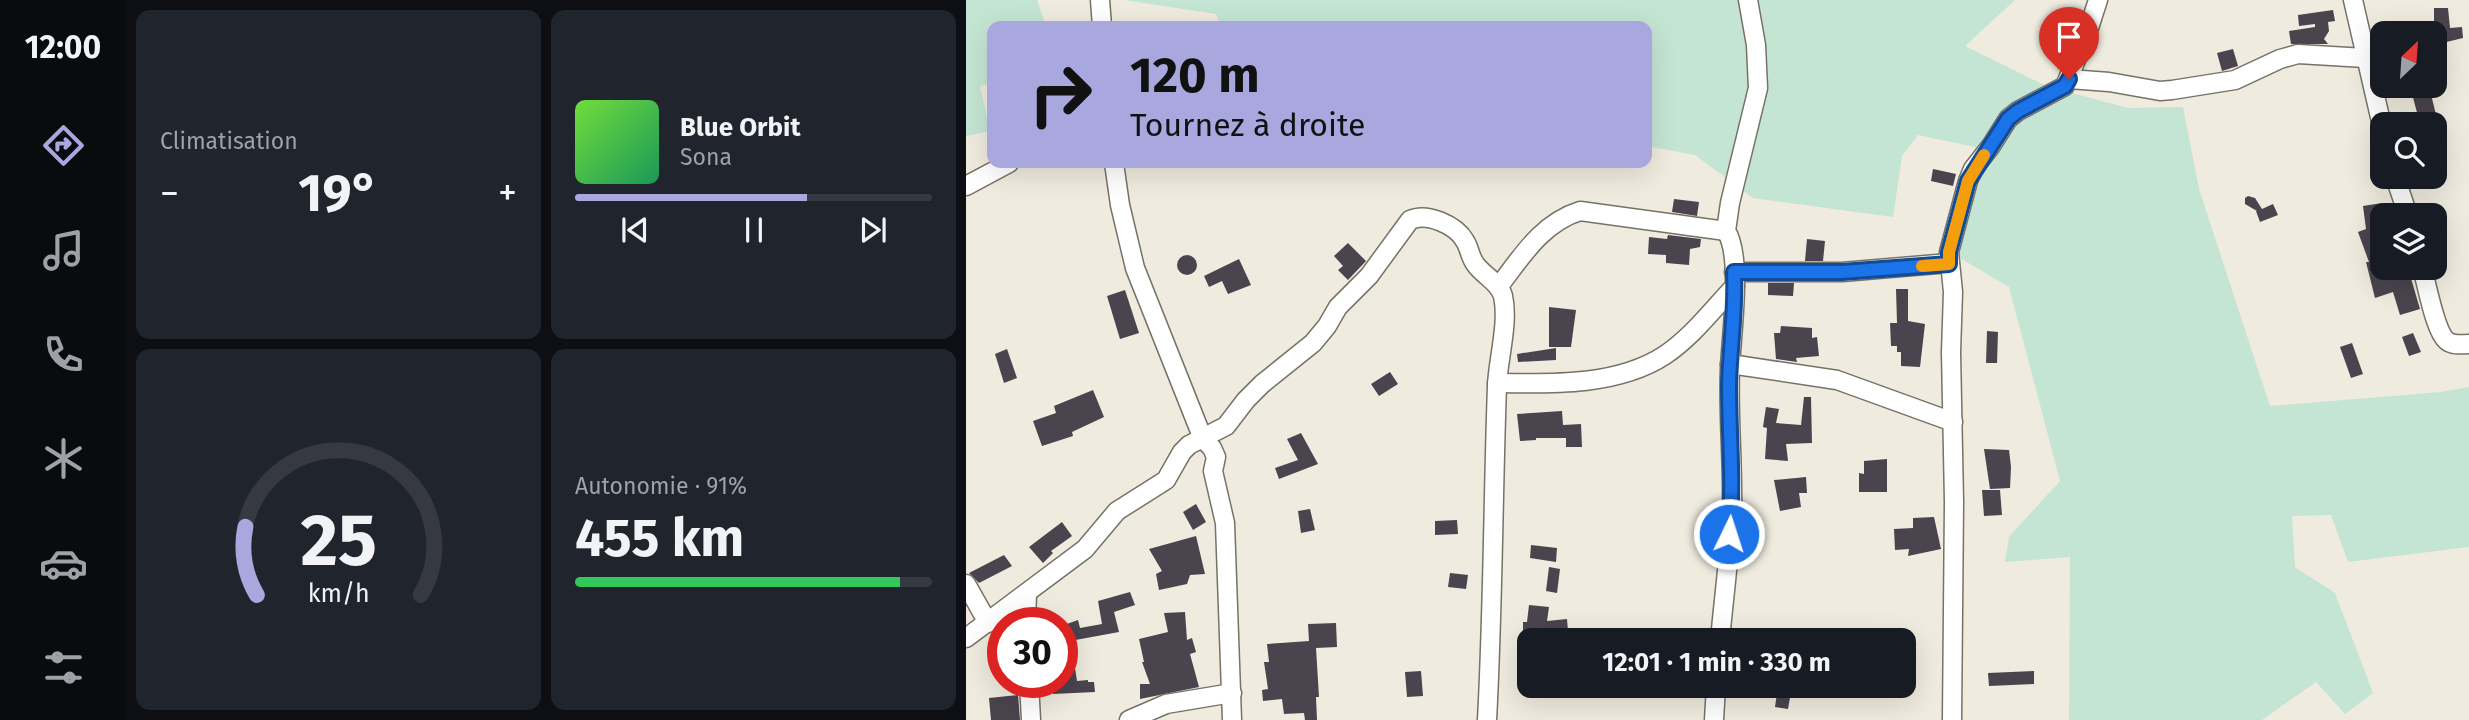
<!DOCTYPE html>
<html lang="fr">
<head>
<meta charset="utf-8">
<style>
  :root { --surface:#171b24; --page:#20242c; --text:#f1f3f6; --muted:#9ea1a6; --line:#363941; --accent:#a8a7de }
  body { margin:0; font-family:"Fira Sans",sans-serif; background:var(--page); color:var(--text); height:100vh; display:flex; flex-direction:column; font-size:26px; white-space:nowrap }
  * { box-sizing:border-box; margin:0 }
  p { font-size:23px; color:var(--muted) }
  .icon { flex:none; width:38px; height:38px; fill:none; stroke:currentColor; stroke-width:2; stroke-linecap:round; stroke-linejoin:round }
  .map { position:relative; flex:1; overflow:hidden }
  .sheet { display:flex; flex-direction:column; gap:10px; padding:10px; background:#0d0f14; width:840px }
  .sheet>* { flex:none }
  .banner { position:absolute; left:21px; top:21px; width:665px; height:147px; border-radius:14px; box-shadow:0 7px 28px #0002; background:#a8a7de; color:#111; overflow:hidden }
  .needle { width:46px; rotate:25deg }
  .tools { position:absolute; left:1404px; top:21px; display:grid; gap:14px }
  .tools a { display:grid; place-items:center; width:77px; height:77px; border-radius:14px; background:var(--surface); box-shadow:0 7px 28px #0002; font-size:35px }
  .speed { position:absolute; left:21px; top:607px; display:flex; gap:14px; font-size:35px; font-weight:700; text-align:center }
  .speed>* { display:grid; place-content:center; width:91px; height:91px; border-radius:50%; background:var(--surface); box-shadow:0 7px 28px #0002; line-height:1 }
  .speed .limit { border:10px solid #d22; background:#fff; color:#111 }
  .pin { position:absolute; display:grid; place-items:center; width:60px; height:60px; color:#fff; margin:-72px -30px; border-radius:50% 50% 50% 0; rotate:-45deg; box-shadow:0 0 7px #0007 }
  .pin .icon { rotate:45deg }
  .me { position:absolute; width:77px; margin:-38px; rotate:4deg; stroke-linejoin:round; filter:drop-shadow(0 0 5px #0008) }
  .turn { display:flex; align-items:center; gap:24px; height:147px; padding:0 28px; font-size:32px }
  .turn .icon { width:91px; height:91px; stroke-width:2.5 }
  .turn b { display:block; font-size:49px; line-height:60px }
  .big { font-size:52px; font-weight:700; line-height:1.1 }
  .sheet .card { flex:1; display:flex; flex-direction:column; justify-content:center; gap:10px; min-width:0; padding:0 24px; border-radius:14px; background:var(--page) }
  .sheet .dial { align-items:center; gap:0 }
  .dial svg { height:182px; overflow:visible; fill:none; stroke:var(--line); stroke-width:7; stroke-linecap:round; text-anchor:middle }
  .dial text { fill:var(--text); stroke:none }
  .song { display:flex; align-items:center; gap:21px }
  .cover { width:84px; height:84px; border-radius:10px; background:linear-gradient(135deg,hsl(100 70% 55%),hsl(150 70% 35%)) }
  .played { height:7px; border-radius:4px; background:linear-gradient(90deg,var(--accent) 65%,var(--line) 65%) }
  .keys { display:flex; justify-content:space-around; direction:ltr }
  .heat { display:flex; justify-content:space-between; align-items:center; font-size:38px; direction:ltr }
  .charge { height:10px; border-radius:5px; background:linear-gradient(90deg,#34c759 91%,var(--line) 0) }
  .sheet .tiles { flex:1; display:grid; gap:10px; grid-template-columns:repeat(2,1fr) }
  .trip { position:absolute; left:551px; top:628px; width:399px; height:70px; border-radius:14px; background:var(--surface); box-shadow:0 7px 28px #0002; font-weight:700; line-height:70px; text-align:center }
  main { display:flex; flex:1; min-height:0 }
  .tabs { display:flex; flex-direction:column; width:126px; justify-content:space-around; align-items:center; background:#090b0e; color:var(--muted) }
  .tabs .icon { width:49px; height:49px }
  .tabs .selected { color:var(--accent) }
  .tabs b { font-size:32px; color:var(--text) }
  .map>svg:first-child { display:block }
  .green { fill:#c5e5d4 }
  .building { fill:#49444e }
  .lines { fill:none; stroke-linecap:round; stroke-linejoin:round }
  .minor-casing { stroke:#767266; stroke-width:21 }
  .minor { stroke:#fff; stroke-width:18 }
  .route-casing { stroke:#114b97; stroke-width:18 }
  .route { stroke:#1a73e8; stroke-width:12 }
  .slow { stroke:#f59e0b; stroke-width:12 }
</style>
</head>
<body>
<main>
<nav class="tabs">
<b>12:00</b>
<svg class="icon selected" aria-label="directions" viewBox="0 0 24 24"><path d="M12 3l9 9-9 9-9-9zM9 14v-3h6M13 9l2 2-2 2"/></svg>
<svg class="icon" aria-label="music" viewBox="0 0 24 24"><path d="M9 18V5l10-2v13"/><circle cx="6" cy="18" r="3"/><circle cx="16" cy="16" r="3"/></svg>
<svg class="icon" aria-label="phone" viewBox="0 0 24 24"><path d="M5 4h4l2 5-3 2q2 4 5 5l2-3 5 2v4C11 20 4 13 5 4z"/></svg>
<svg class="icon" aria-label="climate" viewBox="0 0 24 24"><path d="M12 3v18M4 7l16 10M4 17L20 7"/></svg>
<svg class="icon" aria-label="car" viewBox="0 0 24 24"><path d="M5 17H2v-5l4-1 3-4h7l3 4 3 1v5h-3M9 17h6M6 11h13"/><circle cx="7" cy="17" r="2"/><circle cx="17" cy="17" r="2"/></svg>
<svg class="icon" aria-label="filters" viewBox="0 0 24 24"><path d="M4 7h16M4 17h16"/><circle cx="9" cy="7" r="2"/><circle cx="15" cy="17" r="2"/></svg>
</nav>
<section class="sheet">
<div class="tiles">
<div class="card"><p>Climatisation</p>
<div class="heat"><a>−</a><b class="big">19°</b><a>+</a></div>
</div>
<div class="card">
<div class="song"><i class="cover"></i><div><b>Blue Orbit</b><p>Sona</p></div></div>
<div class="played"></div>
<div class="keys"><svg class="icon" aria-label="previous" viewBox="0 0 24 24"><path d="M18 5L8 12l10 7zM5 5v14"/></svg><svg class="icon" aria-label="pause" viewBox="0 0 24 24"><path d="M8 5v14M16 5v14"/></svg><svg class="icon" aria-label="next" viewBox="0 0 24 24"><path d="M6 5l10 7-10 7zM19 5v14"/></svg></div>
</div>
<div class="card dial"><svg viewBox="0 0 100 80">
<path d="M14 69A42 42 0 1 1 86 69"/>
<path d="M14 69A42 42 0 0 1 9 39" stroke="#a8a7de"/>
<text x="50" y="56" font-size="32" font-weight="700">25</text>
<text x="50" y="72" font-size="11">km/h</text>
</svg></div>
<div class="card"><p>Autonomie · 91%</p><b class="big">455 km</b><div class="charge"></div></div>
</div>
</section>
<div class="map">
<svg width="1503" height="720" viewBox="0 0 1503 720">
  <rect width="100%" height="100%" fill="#efebde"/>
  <g class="green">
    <path d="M0,0H71L80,26H26V83L14,86L24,131L0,136Z"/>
    <path d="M158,0H1049L999,46L1080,86L1162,108L1217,107L1233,189L1304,406L1475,392L1503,387V547L1382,562L1365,515L1326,516L1329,567L1369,593L1407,693L1379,714L1350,682L1296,720H1103L1104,557L1039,562L1043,537L1094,481L1043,287L989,255L1009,147L952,135L936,156L927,217L787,198L729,155L681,146V26H255L250,14Z"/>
  </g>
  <g class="building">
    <path d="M1468,8H1482L1484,28L1496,27L1497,38L1468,45Z"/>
    <path d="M1367,10L1369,21L1362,22L1363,31L1358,39L1362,44H1325L1323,31L1349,27V24L1333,26L1332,15Z"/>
    <path d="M1267,49L1272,66L1256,71L1251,53Z"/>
    <path d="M1444,86H1463L1472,123L1454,124Z"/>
    <path d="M967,169L990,174L987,186L965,181Z"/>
    <path d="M1282,196L1289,198L1296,209L1307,204L1312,215L1294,222L1290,211H1291L1279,204V198Z"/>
    <path d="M708,199L733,202L731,216L706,212Z"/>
    <path d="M1416,203V235L1413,236L1417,275L1442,268L1454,309L1434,315L1427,292L1409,298L1400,262H1403L1392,232L1400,229L1397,206Z"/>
    <path d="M702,235L735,239L734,247L724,249L723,265L700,263V255L682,254L683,237L701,239Z"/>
    <path d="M841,239L859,241L857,261H839Z"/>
    <path d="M382,243L400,261L382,280L372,270L377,266L368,256Z"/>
    <circle cx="221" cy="265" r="10"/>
    <path d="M273,259L285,285L262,294L256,281L243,287L238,276Z"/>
    <path d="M802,283H828L827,296L802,295Z"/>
    <path d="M930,289H942V321L959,324L954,367L935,366V352H931V346H925L924,323H931Z"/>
    <path d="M159,290L173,333L154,339L141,296Z"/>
    <path d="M583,307L610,310L605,347H583Z"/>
    <path d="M815,326L846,328V338L851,337L853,356L830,358L831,362L810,359L808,333H814Z"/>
    <path d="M1021,331L1032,332L1031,363H1020Z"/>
    <path d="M1447,333L1455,352L1443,356L1436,337Z"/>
    <path d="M1386,343L1397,374L1385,378L1374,347Z"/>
    <path d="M590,348V360L552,362L551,354Z"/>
    <path d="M41,349L51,378L38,383L29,354Z"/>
    <path d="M424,372L432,384L413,396L405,384Z"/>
    <path d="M127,390L138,417L106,432L107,436L76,446L67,421L90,413L88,406Z"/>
    <path d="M838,397H845L846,443L820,444L822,461L799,459L801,428L797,427L800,407L813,409L810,423L835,425Z"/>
    <path d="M596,411L597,425L615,424L616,447H600V438H570V440L554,441L551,414Z"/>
    <path d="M335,433L352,464L313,479L309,468L332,460L321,439Z"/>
    <path d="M1018,449L1043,450L1045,467L1044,488L1024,489Z"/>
    <path d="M921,459V492H893V473L898,474V461Z"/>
    <path d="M840,477L841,493H833L835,507L814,511L808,480Z"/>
    <path d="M1016,490H1034L1036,515L1018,516Z"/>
    <path d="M230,504L240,522L227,530L217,512Z"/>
    <path d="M344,509L349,530L335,533L332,511Z"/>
    <path d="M968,517L975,549L942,556L943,549L929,550L928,529L947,528V518Z"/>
    <path d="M491,520L492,534L469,535V521Z"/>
    <path d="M96,522L106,536L85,551L87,553L77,563L63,547Z"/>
    <path d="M230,536L239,574L224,575L221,584L193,590L190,574L196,571L183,549Z"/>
    <path d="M565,545L591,548L590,562L564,558Z"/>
    <path d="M38,555L46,566L13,583L3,573Z"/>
    <path d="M583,567L594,569L591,593L580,591Z"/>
    <path d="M484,573L502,575L500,589L482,587Z"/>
    <path d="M164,592L169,605L148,612L153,632L104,641L98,625L112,620L114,628L136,624L132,601Z"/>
    <path d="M563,605L583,607L581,621L601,619L602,631L574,635L557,634V622H561Z"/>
    <path d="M219,612L221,640L226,638L230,652L224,654L233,687L174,699V684H184L176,662H178L173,639L202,632L198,613Z"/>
    <path d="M370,623L371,647L350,648L353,697H350L351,720H339L338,713L318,714L316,699L297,701L296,690L302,689L298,662H303L301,644L343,641L342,624Z"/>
    <path d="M107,655L111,681L122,680V682H128L129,692L87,694L86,682H96V656Z"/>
    <path d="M455,671L457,696L441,697L439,672Z"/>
    <path d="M1068,671V684L1023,686L1022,673Z"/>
    <path d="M812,686H826L822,709L809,707Z"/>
    <path d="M52,695L54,720H25L23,698Z"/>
  </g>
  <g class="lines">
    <defs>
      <g id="minor">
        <path d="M134,0L136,26"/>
        <path d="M1387,0L1416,126"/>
        <path d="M1103,79L1143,82L1194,91L1206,90L1269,80L1314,59L1332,54L1399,58"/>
        <path d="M148,163L154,205L169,268L237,439L246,448L250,457L247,471L259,523L266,720"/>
        <path d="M1429,177L1442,215"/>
        <path d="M0,186L43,163"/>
        <path d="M1456,268C1461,284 1469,332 1481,341C1488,346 1496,344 1503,344"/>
        <path d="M768,272H876L983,263"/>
        <path d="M533,286C556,256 576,223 614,211L760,231"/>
        <path d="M764,364L871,380L987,422"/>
        <path d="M531,383C586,384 652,386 699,355C726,337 747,309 769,286"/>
        <path d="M0,584L22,623"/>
        <path d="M60,623L61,593"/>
        <path d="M0,638L119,549L151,511L200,480L216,452L223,445L260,426L280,400L296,384L347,343L361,326L372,307L403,276L444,220C461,212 490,225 499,241C504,249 504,258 510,265C518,276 533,282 537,296C543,323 532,359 531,386C527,497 527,609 521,720"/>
        <path d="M754,640C758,596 764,552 766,507C767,461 762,415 764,368C765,337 777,256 760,231L764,203L792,88L790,45L782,0"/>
        <path d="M63,682L65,720"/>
        <path d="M163,720L200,704L266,693"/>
        <path d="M748,720L750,686"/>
        <path d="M986,720L988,502L985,352L987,292L983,252L1002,181L1007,169L1025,146L1042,119L1052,111L1099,86L1121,34L1132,0"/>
      </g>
    </defs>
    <use href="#minor" class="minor-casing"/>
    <use href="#minor" class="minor"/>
  </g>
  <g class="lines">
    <defs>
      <path id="route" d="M763,534C768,485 763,434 763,384C764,347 770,309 768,272H876L983,264V252L1002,181L1042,119L1052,111L1099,86L1103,79"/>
    </defs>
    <use href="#route" class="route-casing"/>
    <use href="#route" class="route"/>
    <path class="slow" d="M956,266L983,264V252L1002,181L1018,155"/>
  </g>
</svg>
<div class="tools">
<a><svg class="needle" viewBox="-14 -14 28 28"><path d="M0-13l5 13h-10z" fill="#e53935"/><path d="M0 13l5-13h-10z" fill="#9ea1a6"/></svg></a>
<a><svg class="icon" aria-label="search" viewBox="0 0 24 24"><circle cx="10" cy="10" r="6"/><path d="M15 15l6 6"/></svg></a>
<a><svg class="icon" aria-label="layers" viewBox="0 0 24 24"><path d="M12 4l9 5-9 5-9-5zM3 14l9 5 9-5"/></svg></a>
</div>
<div class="speed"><div class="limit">30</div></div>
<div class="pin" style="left:1103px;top:79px;background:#d93025"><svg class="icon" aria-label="arrive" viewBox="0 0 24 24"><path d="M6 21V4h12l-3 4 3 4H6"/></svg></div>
<svg class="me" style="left:763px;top:534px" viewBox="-20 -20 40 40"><circle r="17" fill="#1a73e8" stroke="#fff" stroke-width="3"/><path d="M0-11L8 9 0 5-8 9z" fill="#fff"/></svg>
<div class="trip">12:01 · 1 min · 330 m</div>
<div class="banner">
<div class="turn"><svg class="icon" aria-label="right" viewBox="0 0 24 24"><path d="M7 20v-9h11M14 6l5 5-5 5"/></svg><div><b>120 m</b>Tournez à droite</div></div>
</div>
</div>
</main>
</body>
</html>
